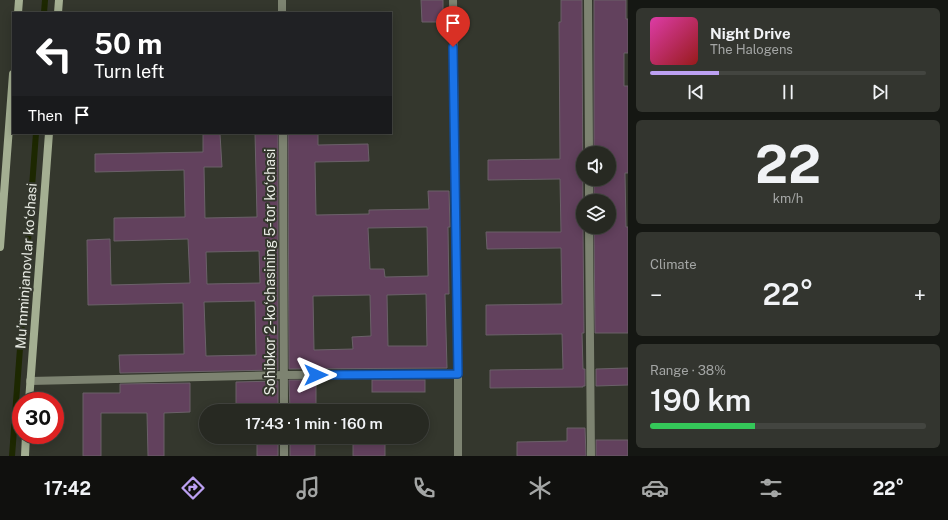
<!DOCTYPE html>
<html lang="en">
<head>
<meta charset="utf-8">
<style>
  :root { --surface:#272922; --page:#33352f; --text:#f1f3f6; --muted:#a4a6a5; --line:#434540; --accent:#bca0f2 }
  body { margin:0; font-family:"Public Sans",sans-serif; background:var(--page); color:var(--text); height:100vh; display:flex; flex-direction:column; font-size:15px; white-space:nowrap }
  * { box-sizing:border-box; margin:0 }
  p { font-size:13px; color:var(--muted) }
  .icon { flex:none; width:22px; height:22px; fill:none; stroke:currentColor; stroke-width:2; stroke-linecap:round; stroke-linejoin:round }
  .map { position:relative; flex:1; overflow:hidden }
  .drawer { display:flex; flex-direction:column; gap:8px; padding:8px; background:#151713; width:320px }
  .drawer>* { flex:none }
  .hud { position:absolute; left:12px; top:12px; width:380px; height:122px; border-radius:0px; box-shadow:0 2px 10px #0003,0 0 0 1px var(--line); background:#202124; color:#fff; overflow:hidden }
  .fabs { position:absolute; left:576px; top:146px; display:grid; gap:8px }
  .fabs a { display:grid; place-items:center; width:40px; height:40px; border-radius:50%; background:var(--surface); box-shadow:0 2px 10px #0003,0 0 0 1px var(--line); font-size:20px }
  .speed { position:absolute; left:12px; top:392px; display:flex; gap:8px; font-size:20px; font-weight:700; text-align:center }
  .speed>* { display:grid; place-content:center; width:52px; height:52px; border-radius:50%; background:var(--surface); box-shadow:0 2px 10px #0003,0 0 0 1px var(--line); line-height:1 }
  .speed .limit { border:6px solid #d22; background:#fff; color:#111 }
  .pin { position:absolute; display:grid; place-items:center; width:34px; height:34px; color:#fff; margin:-41px -17px; border-radius:50% 50% 50% 0; rotate:-45deg; box-shadow:0 0 4px #0007 }
  .pin .icon { rotate:45deg }
  .me { position:absolute; width:44px; margin:-22px; rotate:90deg; stroke-linejoin:round; filter:drop-shadow(0 0 3px #0008) }
  .turn { display:flex; align-items:center; gap:14px; height:84px; padding:0 16px; font-size:18px }
  .turn .icon { width:52px; height:52px; stroke-width:2.5 }
  .turn b { display:block; font-size:28px; line-height:34px }
  .then { display:flex; align-items:center; height:38px; padding:0 16px; background:#0003; gap:8px; font-size:15px }
  .big { font-size:30px; font-weight:600; line-height:1.1 }
  .drawer .card { flex:1; display:flex; flex-direction:column; justify-content:center; gap:6px; min-width:0; padding:0 14px; border-radius:6px; background:var(--page) }
  .drawer .dial { align-items:center; gap:0 }
  .dial b { font-size:52px; line-height:1 }
  .song { display:flex; align-items:center; gap:12px }
  .cover { width:48px; height:48px; border-radius:6px; background:linear-gradient(135deg,hsl(320 70% 55%),hsl(0 70% 35%)) }
  .played { height:4px; border-radius:2px; background:linear-gradient(90deg,var(--accent) 25%,var(--line) 25%) }
  .keys { display:flex; justify-content:space-around; direction:ltr }
  .heat { display:flex; justify-content:space-between; align-items:center; font-size:22px; direction:ltr }
  .charge { height:6px; border-radius:3px; background:linear-gradient(90deg,#34c759 38%,var(--line) 0) }
  .trip { position:absolute; left:199px; top:404px; width:230px; height:40px; border-radius:20px; background:var(--surface); box-shadow:0 2px 10px #0003,0 0 0 1px var(--line); font-weight:600; line-height:40px; text-align:center }
  .menu { display:flex; height:64px; justify-content:space-around; align-items:center; background:#10100e; color:var(--muted) }
  .menu .icon { width:28px; height:28px }
  .menu .selected { color:var(--accent) }
  .menu b { font-size:18px; color:var(--text) }
  main { display:flex; flex:1; min-height:0 }
  .map>svg:first-child { display:block }
  .lines { fill:none; stroke-linecap:round; stroke-linejoin:round }
  .stream { stroke:#1d2801; stroke-width:6 }
  .building { fill:#62415d; stroke:#6b6169; fill-rule:evenodd }
  .minor { stroke:#7d8371; stroke-width:8 }
  .secondary { stroke:#a4af92; stroke-width:8 }
  .route-casing { stroke:#114b97; stroke-width:10 }
  .route { stroke:#1a73e8; stroke-width:7 }
  .labels { text-anchor:middle; dominant-baseline:central; stroke-width:4; stroke-linejoin:round; paint-order:stroke }
  .street-label { font-size:14px; fill:#e8ebe4; stroke:#34372d }
</style>
</head>
<body>
<main>
<div class="map">
<svg width="628" height="456" viewBox="0 0 628 456">
  <rect width="100%" height="100%" fill="#34372d"/>
  <g class="lines">
    <g class="stream">
      <path d="M44,13L45,0"/>
      <path d="M12,456L36,133"/>
    </g>
  </g>
  <g class="building">
    <path d="M421,0H443V22H422Z"/>
    <path d="M561,0H582L583,227L584,333H582L583,369H585V386H583V387L490,388V370L563,369L562,334L486,335V305L562,304L561,248L487,249L486,232H561L560,179L488,180V160L560,159L559,22H561Z"/>
    <path d="M594,0H626V19H628V53H624V86H628V173H625L626,227H628V333H595L594,227H609V201H594V179H609V153H594Z"/>
    <path d="M255,133H278V370L120,373L119,355L184,354L183,303L88,305L87,240L110,239L111,285L190,283L188,239L114,241V218L185,217L184,170L95,172V154L203,152V134H220L222,167H204L205,218L257,217ZM259,251L260,283L207,284L206,252ZM255,301L256,355L206,356L204,302Z"/>
    <path d="M288,133H318V145L368,144L369,161L315,162L316,215L369,214V210L429,209L428,191H449L450,227H448L449,294H445L447,368L289,369ZM427,227L428,276L385,277L384,269H370L368,228ZM426,294L427,346H388L387,295ZM370,295L371,336L352,337L353,349L314,350L313,296Z"/>
    <path d="M628,368V385L596,386V369Z"/>
    <path d="M289,380H316V411H290Z"/>
    <rect x="372" y="380" width="53" height="12"/>
    <path d="M278,381V411H236V382Z"/>
    <path d="M190,383V412L164,413V456H148L147,413H101V456H83V393H120V384Z"/>
    <path d="M567,428H585L586,456H517V442L567,441Z"/>
    <rect x="257" y="437" width="21" height="19"/>
    <rect x="290" y="437" width="25" height="19"/>
    <rect x="353" y="437" width="32" height="19"/>
    <rect x="596" y="440" width="32" height="16"/>
  </g>
  <g class="lines">
    <g class="minor">
      <path d="M282,0V13"/>
      <path d="M453,0L458,374V456"/>
      <path d="M588,0L589,153"/>
      <path d="M283,133L284,411"/>
      <path d="M589,179V201"/>
      <path d="M589,227L591,456"/>
      <path d="M30,381L284,375L458,374"/>
      <path d="M284,437V456"/>
    </g>
    <g class="secondary">
      <path d="M18,13L19,0"/>
      <path d="M58,13L59,0"/>
      <path d="M0,247L13,74"/>
      <path d="M29,401L49,133"/>
      <path d="M25,456L26,435"/>
    </g>
  </g>
  <g class="lines">
    <defs>
      <path id="route" d="M316,375L458,374L453,47"/>
    </defs>
    <use href="#route" class="route-casing"/>
    <use href="#route" class="route"/>
  </g>
  <g class="labels">
    <g class="street-label">
      <text transform="translate(26 266) rotate(-86)">Mu’mminjanovlar ko‘chasi</text>
      <text transform="translate(270 272) rotate(-90)">Sohibkor 2-ko‘chasining 5-tor ko‘chasi</text>
    </g>
  </g>
</svg>
<div class="fabs">
<a><svg class="icon" aria-label="sound" viewBox="0 0 24 24"><path d="M4 9h4l5-4v14l-5-4H4zM17 9q2 3 0 6"/></svg></a>
<a><svg class="icon" aria-label="layers" viewBox="0 0 24 24"><path d="M12 4l9 5-9 5-9-5zM3 14l9 5 9-5"/></svg></a>
</div>
<div class="speed"><div class="limit">30</div></div>
<div class="pin" style="left:453px;top:47px;background:#d93025"><svg class="icon" aria-label="arrive" viewBox="0 0 24 24"><path d="M6 21V4h12l-3 4 3 4H6"/></svg></div>
<svg class="me" style="left:316px;top:375px" viewBox="-20 -20 40 40"><path d="M0-17L14 15 0 8-14 15z" fill="#1a73e8" stroke="#fff" stroke-width="4"/></svg>
<div class="trip">17:43 · 1 min · 160 m</div>
<div class="hud">
<div class="turn"><svg class="icon" aria-label="left" viewBox="0 0 24 24"><path d="M17 20v-9H6M10 6l-5 5 5 5"/></svg><div><b>50 m</b>Turn left</div></div>
<div class="then">Then<svg class="icon" aria-label="arrive" viewBox="0 0 24 24"><path d="M6 21V4h12l-3 4 3 4H6"/></svg></div>
</div>
</div>
<section class="drawer">
<div class="card">
<div class="song"><i class="cover"></i><div><b>Night Drive</b><p>The Halogens</p></div></div>
<div class="played"></div>
<div class="keys"><svg class="icon" aria-label="previous" viewBox="0 0 24 24"><path d="M18 5L8 12l10 7zM5 5v14"/></svg><svg class="icon" aria-label="pause" viewBox="0 0 24 24"><path d="M8 5v14M16 5v14"/></svg><svg class="icon" aria-label="next" viewBox="0 0 24 24"><path d="M6 5l10 7-10 7zM19 5v14"/></svg></div>
</div>
<div class="card dial"><b>22</b><p>km/h</p></div>
<div class="card"><p>Climate</p>
<div class="heat"><a>−</a><b class="big">22°</b><a>+</a></div>
</div>
<div class="card"><p>Range · 38%</p><b class="big">190 km</b><div class="charge"></div></div>
</section>
</main>
<nav class="menu">
<b>17:42</b>
<svg class="icon selected" aria-label="directions" viewBox="0 0 24 24"><path d="M12 3l9 9-9 9-9-9zM9 14v-3h6M13 9l2 2-2 2"/></svg>
<svg class="icon" aria-label="music" viewBox="0 0 24 24"><path d="M9 18V5l10-2v13"/><circle cx="6" cy="18" r="3"/><circle cx="16" cy="16" r="3"/></svg>
<svg class="icon" aria-label="phone" viewBox="0 0 24 24"><path d="M5 4h4l2 5-3 2q2 4 5 5l2-3 5 2v4C11 20 4 13 5 4z"/></svg>
<svg class="icon" aria-label="climate" viewBox="0 0 24 24"><path d="M12 3v18M4 7l16 10M4 17L20 7"/></svg>
<svg class="icon" aria-label="car" viewBox="0 0 24 24"><path d="M5 17H2v-5l4-1 3-4h7l3 4 3 1v5h-3M9 17h6M6 11h13"/><circle cx="7" cy="17" r="2"/><circle cx="17" cy="17" r="2"/></svg>
<svg class="icon" aria-label="filters" viewBox="0 0 24 24"><path d="M4 7h16M4 17h16"/><circle cx="9" cy="7" r="2"/><circle cx="15" cy="17" r="2"/></svg>
<b>22°</b>
</nav>
</body>
</html>
